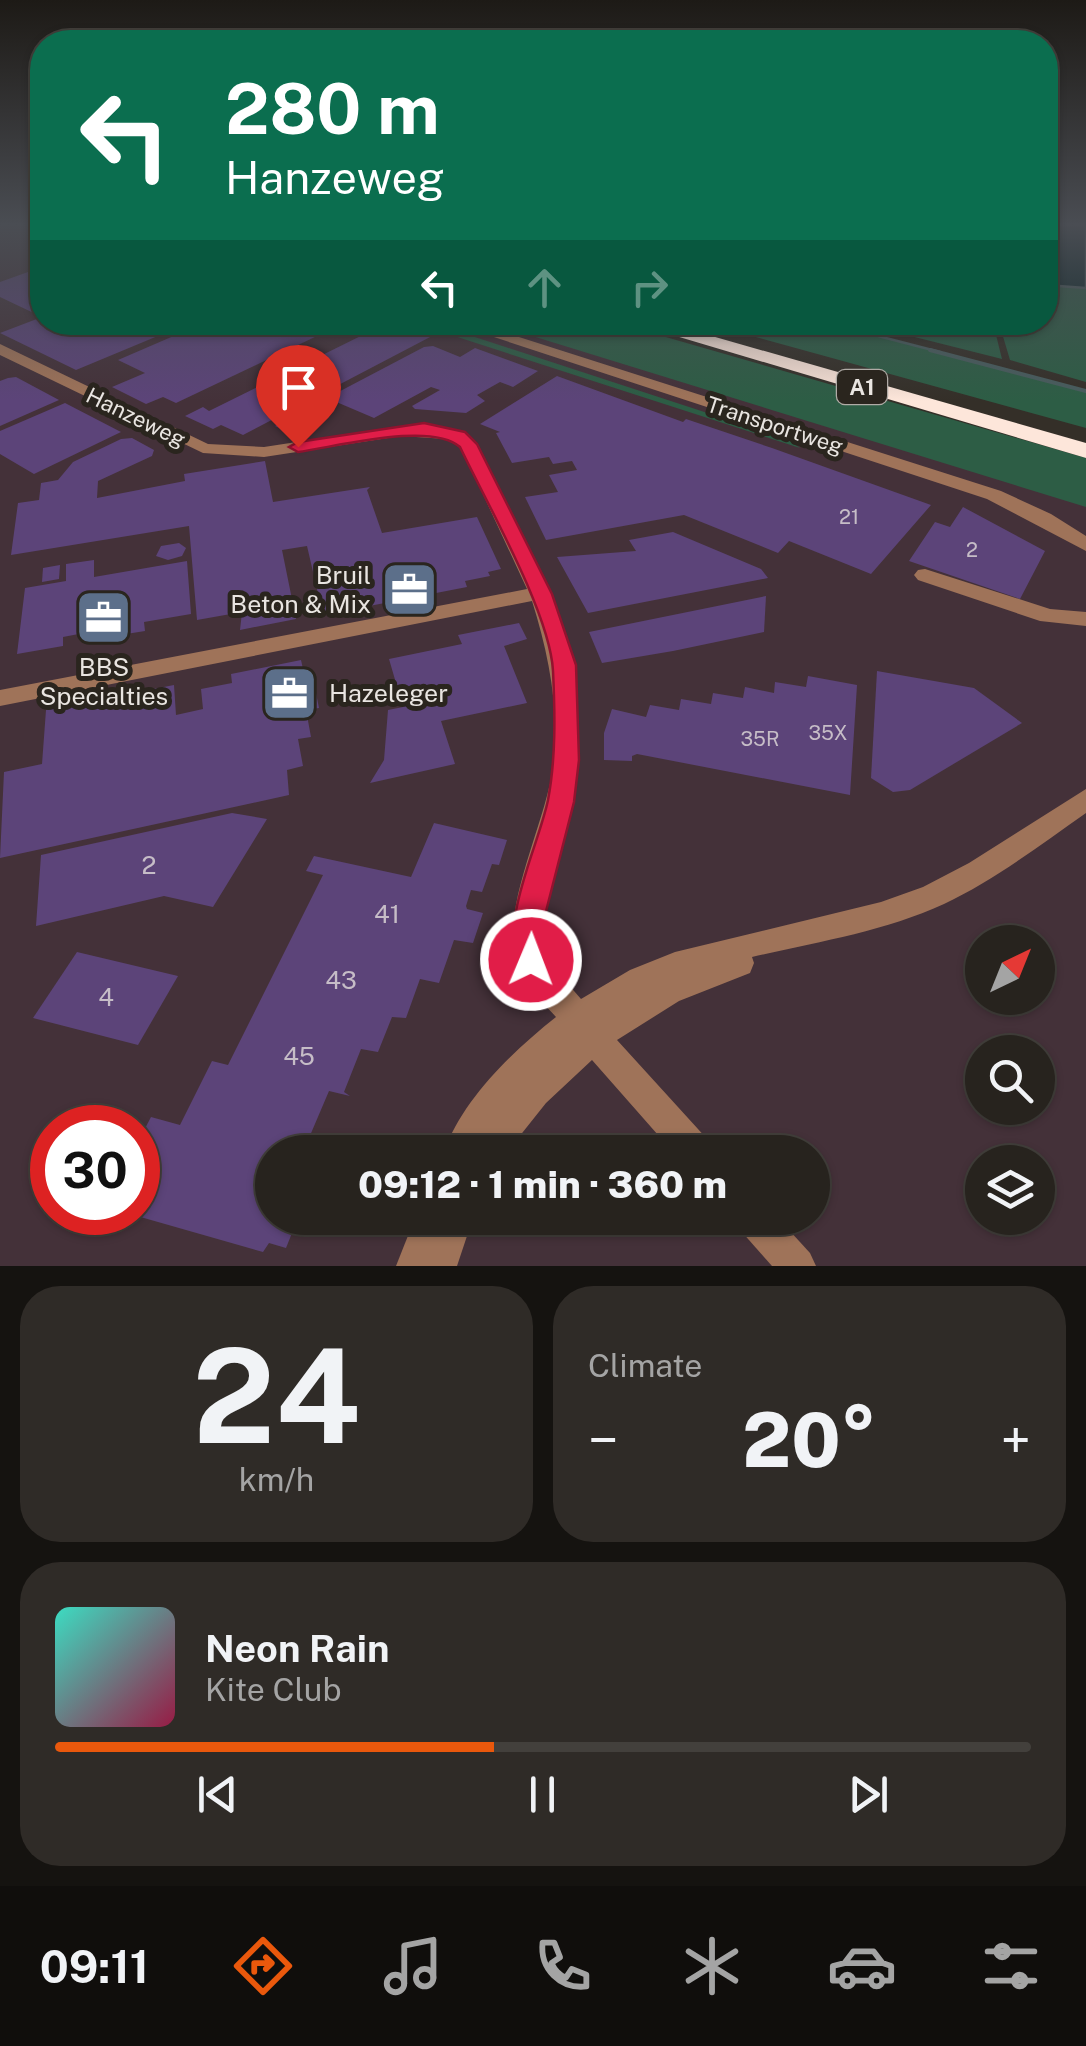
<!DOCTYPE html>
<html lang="en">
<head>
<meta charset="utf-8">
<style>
  :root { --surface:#27231e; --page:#2f2b27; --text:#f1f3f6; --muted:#a4a4a4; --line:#43403c; --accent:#ea580c }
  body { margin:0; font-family:"Public Sans",sans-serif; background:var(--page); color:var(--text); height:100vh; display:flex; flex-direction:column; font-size:38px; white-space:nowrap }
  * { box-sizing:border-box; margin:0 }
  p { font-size:32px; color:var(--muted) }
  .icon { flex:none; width:55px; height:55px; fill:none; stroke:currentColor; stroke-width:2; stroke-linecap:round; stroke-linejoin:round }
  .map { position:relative; height:1266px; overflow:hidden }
  .side { display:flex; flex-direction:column; gap:20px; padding:20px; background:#151310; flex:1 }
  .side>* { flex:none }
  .hud { position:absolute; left:30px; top:30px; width:1028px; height:305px; border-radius:40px; box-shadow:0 2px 8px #0004,0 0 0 2px var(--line); background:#0b6e4f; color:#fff; overflow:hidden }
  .needle { width:65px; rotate:43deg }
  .tools { position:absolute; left:965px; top:925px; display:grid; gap:20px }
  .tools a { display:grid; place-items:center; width:90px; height:90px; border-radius:50%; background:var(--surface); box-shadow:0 2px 8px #0004,0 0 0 2px var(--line); font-size:50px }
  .speed { position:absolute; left:30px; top:1105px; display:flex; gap:20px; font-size:50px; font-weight:700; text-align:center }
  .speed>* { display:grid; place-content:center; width:130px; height:130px; border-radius:50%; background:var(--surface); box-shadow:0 2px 8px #0004,0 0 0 2px var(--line); line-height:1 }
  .speed .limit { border:15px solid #d22; background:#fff; color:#111 }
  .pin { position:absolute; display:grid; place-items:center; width:85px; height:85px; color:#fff; margin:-102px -42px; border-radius:50% 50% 50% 0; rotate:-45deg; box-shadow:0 0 10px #0007 }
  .pin .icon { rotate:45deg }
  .me { position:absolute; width:110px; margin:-55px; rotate:1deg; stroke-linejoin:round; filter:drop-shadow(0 0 8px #0008) }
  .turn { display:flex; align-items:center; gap:35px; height:210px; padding:0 30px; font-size:45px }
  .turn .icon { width:130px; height:130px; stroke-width:2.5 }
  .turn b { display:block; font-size:70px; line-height:85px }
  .lanes { display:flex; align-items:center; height:95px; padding:0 30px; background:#0003; justify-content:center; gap:50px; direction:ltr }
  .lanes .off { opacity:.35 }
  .big { font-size:75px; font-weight:800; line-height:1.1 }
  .side .widget { flex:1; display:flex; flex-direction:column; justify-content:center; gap:15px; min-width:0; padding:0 35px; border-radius:40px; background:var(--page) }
  .side .dial { align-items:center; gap:0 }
  .dial b { font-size:130px; line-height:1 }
  .song { display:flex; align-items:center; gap:30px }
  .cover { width:120px; height:120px; border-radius:15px; background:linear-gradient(135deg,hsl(170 70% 55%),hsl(340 70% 35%)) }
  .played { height:10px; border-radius:5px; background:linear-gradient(90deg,var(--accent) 45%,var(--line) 45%) }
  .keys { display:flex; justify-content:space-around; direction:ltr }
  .heat { display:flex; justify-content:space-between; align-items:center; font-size:55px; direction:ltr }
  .side .tiles { flex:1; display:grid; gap:20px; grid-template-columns:1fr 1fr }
  .widget:last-child { grid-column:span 2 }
  .trip { position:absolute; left:255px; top:1135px; width:575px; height:100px; border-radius:50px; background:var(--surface); box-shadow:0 2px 8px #0004,0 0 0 2px var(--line); font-weight:800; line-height:100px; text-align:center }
  .tabs { display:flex; height:160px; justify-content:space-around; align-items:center; background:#100e0c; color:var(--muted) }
  .tabs .icon { width:70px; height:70px }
  .tabs .current { color:var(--accent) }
  .tabs b { font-size:45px; color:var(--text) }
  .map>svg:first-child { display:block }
  .industrial { fill:#443139; fill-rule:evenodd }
  .green { fill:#2d5d45 }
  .water { fill:#032124; stroke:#485c5d; stroke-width:2.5 }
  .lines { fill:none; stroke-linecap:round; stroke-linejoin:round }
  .stream-far1 { stroke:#485c5d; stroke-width:2.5 }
  .stream { stroke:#485c5d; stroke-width:4 }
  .building { fill:#5c4479 }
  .minor { fill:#9f7359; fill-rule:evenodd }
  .highway { fill:#fde6da; fill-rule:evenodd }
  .route { fill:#e11d48; stroke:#92132f; stroke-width:2.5 }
  .labels { text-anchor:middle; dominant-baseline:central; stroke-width:10; stroke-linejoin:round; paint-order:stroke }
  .number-label { font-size:20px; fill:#c6bdc7 }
  .shield { fill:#2a251e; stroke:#b0aba6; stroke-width:2.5 }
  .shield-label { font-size:22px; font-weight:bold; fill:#e9e5e1 }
  .far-street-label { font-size:22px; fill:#e9e5e1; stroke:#2a251e }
  .poi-label { font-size:25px; fill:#e9e5e1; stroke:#2a251e; text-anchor:end }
  .near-number-label { font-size:25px; fill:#c6bdc7 }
</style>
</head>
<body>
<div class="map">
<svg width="1086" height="1266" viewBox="0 0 1086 1266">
  <rect width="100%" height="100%" fill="#342f28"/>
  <path class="industrial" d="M0,224H42V322L537,323L1086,491V1266H0ZM982,942H1038V998H982ZM982,1052H1038V1108H982ZM52,1128H138V1212H52ZM272,1152H812V1218H272ZM982,1162H1038V1218H982Z"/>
  <g class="green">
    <path d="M1045,285L1086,288V382L1010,360L999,323L1045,322Z"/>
    <path d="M414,323H432L787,439L800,448Z"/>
    <path d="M490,323H617L1086,458V507Z"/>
    <path d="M705,323H826L1086,390V428Z"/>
    <path d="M859,323H993L1002,359Z"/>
  </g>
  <path class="water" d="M1045,224H1086V288L1045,285Z"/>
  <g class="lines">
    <path class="stream-far1" d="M824,322L940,352"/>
    <path class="stream" d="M930,350L1086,391"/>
  </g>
  <g class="building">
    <path d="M42,267V322L189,323L76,370L0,333L42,317L0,297V282Z"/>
    <path d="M206,322H335L340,325L176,403L163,397L146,404L112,387L145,373L118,360Z"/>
    <path d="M389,322L432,336L243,435L221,425L213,429L185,416L203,407L209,411Z"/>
    <path d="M433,346L460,357L475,348L538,371L513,387L500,382L477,395L485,401L466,413L415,409L412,406L440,390L431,387L374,418L327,398L424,347Z"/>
    <path d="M557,376L683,422L686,419L772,448L931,505L871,574L789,541L778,553L684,515L546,540L525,497L558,492L549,475L577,470L572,461L553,464L549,457L512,463L496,433L500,432L480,424Z"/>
    <path d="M8,378L16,377L59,400L0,426V381Z"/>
    <path d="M65,403L121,432L34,474L0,454V431Z"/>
    <path d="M301,412L307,415L314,412L327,417L304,433L292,434L275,426Z"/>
    <path d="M132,438L154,450L152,456L98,481L97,498L185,481L184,474L265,461L273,502L370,487L367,490L382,533L477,517L501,569L488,572L490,576L465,581L467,587L323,615L307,546L282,550L296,619L240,630L242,612L197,620L189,526L11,555L18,503L39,500L41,483L58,480L73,462L121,439Z"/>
    <path d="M963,507L1045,551L1020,599L909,561L935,522L950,527Z"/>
    <path d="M673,532L761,569L768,578L588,613L557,557L636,551L629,540Z"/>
    <path d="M179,543L186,548L182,556L168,560L156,556L161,546Z"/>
    <path d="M94,560V577L187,561L191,614L144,622L145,631L120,635H110V628L63,637V646L17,654L25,588L66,581V564Z"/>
    <path d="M60,565L59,579L42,582L43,568Z"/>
    <path d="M766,596L764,632L673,651L602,663L589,632Z"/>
    <path d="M519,623L527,639L504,646L527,703L441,721L455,764L370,783L384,760L388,710L403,707L389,659L462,644L458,635Z"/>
    <path d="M301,660L303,669L311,668L319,708L306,710L311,737L298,739L303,766L287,770L289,795L0,858L4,772L42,764L46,710L174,685L176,715L203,709L201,689L232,683L231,674Z"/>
    <path d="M877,671L974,688L1022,723L910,790L893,792L871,778Z"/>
    <path d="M808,676L857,685L850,795L637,754L632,756V761L604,760V733L612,709L646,717L650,705L679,710L681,699L711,704L713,693L743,698L745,687L774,693L775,682L806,687Z"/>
    <path d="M232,813L267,819L213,907L164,896L36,926L41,855Z"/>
    <path d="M434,823L507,840L499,865L492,864L482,892L471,890L466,906L467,909L483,913L473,943L454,940L439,983L420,979L406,1018L392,1017L378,1052L361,1049L344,1092L350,1096L329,1091L303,1152H272V1218H298L286,1248L269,1243L263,1252L130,1214L138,1212V1142L151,1117L180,1125L212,1061L228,1065L323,875L306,871L314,856L411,877Z"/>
    <path d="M77,952L178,976L138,1045L33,1018Z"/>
  </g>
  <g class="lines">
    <g class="minor">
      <path d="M448,322H472L1001,491L1051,514L1086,536V551L987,499Z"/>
      <path d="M0,344L208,444L264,447L401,426L451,430L474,440L552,593L575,675L579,764L549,892L543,940L548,961L581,999L630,970L675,952L881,902L923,887L969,863L1086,789V813C1040,845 995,880 944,904C883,932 816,942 752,957L754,963L750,973L679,1001L617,1040L708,1140L713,1152H673L592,1060L546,1103L507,1152H444C462,1100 513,1051 556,1017C540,999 520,979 515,954C503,904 546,821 553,767C560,711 549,655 532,601L0,706V690L527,589L461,447L446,439L401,436L264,457L203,453L0,355Z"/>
      <path d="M925,569L1050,609L1086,612V626L1040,621L918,580L914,575L918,570Z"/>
      <path d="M415,1218H473L457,1266H396Z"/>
      <path d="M736,1218H778L810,1253L816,1266H772L741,1231Z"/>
    </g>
    <path class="highway" d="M629,322H663L1086,443V458Z"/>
  </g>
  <linearGradient id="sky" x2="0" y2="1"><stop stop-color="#1d1a16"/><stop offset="0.56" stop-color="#4a4d53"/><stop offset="1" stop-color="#4a4d53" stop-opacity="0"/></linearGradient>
  <rect width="1086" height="401" fill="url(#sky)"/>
  <path class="route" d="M424,423L465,432L477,444L552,594L576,665L579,760L574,802L543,923L546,960L542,969L531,973L520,969C498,923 538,848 548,800C556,758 555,713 553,671C550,613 486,502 460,447C431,421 336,447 298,452L289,447L298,442Z"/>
  <defs>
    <symbol id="office-square" viewBox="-11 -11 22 22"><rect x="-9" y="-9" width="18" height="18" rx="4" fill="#5c6f8a" stroke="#2a251e"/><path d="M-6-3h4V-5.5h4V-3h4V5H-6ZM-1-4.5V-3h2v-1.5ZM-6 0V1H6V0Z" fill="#fff"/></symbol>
  </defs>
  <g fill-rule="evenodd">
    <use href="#office-square" x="378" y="558" width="63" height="63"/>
    <use href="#office-square" x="72" y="586" width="63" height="63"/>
    <use href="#office-square" x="258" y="662" width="63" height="63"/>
  </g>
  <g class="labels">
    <g class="number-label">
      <text x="849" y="517">21</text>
      <text x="972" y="550">2</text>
      <text x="828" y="733">35X</text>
      <text x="760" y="739">35R</text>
    </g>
    <rect class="shield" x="837" y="370" width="50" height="34" rx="8"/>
    <g class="shield-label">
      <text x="862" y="387">A1</text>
    </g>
    <g class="far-street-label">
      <text transform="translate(136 417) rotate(26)">Hanzeweg</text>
      <text transform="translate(775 425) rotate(18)">Transportweg</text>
    </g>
    <g class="poi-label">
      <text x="371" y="575">Bruil<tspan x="371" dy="29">Beton &amp; Mix</tspan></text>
      <text x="104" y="667" text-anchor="middle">BBS<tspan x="104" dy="29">Specialties</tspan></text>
      <text x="329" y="693" text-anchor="start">Hazeleger</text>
    </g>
    <g class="near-number-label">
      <text x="149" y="865">2</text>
      <text x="387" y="914">41</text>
      <text x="341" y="980">43</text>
      <text x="106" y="997">4</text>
      <text x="299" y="1056">45</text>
    </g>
  </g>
</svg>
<div class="tools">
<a><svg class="needle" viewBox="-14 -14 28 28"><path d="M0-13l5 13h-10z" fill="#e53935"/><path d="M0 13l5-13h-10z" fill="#a4a4a4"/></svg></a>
<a><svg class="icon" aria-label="search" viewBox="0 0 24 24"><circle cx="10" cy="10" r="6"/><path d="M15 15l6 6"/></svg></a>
<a><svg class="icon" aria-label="layers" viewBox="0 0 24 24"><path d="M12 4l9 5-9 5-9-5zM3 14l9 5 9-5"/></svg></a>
</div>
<div class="speed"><div class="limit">30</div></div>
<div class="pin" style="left:298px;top:447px;background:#d93025"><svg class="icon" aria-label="arrive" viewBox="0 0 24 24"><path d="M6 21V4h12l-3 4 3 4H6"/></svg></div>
<svg class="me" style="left:531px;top:960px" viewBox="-20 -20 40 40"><circle r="17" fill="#e11d48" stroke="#fff" stroke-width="3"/><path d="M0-11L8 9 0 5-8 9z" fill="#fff"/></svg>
<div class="trip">09:12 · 1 min · 360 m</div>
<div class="hud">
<div class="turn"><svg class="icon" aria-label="left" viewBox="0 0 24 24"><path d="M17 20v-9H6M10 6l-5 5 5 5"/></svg><div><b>280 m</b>Hanzeweg</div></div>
<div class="lanes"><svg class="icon" aria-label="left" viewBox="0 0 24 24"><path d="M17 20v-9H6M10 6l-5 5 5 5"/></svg><svg class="icon off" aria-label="ahead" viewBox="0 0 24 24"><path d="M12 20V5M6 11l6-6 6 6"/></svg><svg class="icon off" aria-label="right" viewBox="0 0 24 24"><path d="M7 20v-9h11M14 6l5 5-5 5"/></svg></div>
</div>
</div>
<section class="side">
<div class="tiles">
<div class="widget dial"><b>24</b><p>km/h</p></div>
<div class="widget"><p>Climate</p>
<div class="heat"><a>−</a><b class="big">20°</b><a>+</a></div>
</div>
<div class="widget">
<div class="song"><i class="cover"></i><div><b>Neon Rain</b><p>Kite Club</p></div></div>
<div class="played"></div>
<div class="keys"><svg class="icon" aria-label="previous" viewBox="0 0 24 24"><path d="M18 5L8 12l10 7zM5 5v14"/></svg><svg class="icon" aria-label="pause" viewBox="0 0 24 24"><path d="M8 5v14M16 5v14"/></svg><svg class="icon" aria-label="next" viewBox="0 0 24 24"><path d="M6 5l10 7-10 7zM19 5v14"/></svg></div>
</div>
</div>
</section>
<nav class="tabs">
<b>09:11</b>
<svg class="icon current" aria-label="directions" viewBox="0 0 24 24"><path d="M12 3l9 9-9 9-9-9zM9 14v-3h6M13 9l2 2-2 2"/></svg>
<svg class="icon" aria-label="music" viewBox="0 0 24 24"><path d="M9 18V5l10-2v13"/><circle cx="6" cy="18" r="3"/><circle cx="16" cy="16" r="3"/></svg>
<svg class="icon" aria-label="phone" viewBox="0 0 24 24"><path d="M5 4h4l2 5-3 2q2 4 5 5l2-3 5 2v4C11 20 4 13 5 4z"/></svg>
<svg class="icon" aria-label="climate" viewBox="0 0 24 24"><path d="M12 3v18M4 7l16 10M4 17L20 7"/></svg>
<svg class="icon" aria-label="car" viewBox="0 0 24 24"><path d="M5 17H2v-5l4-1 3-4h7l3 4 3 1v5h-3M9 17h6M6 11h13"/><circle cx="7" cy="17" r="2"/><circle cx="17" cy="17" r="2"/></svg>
<svg class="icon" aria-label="filters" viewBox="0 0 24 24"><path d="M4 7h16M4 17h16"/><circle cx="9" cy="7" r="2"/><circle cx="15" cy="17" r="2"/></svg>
</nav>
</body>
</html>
